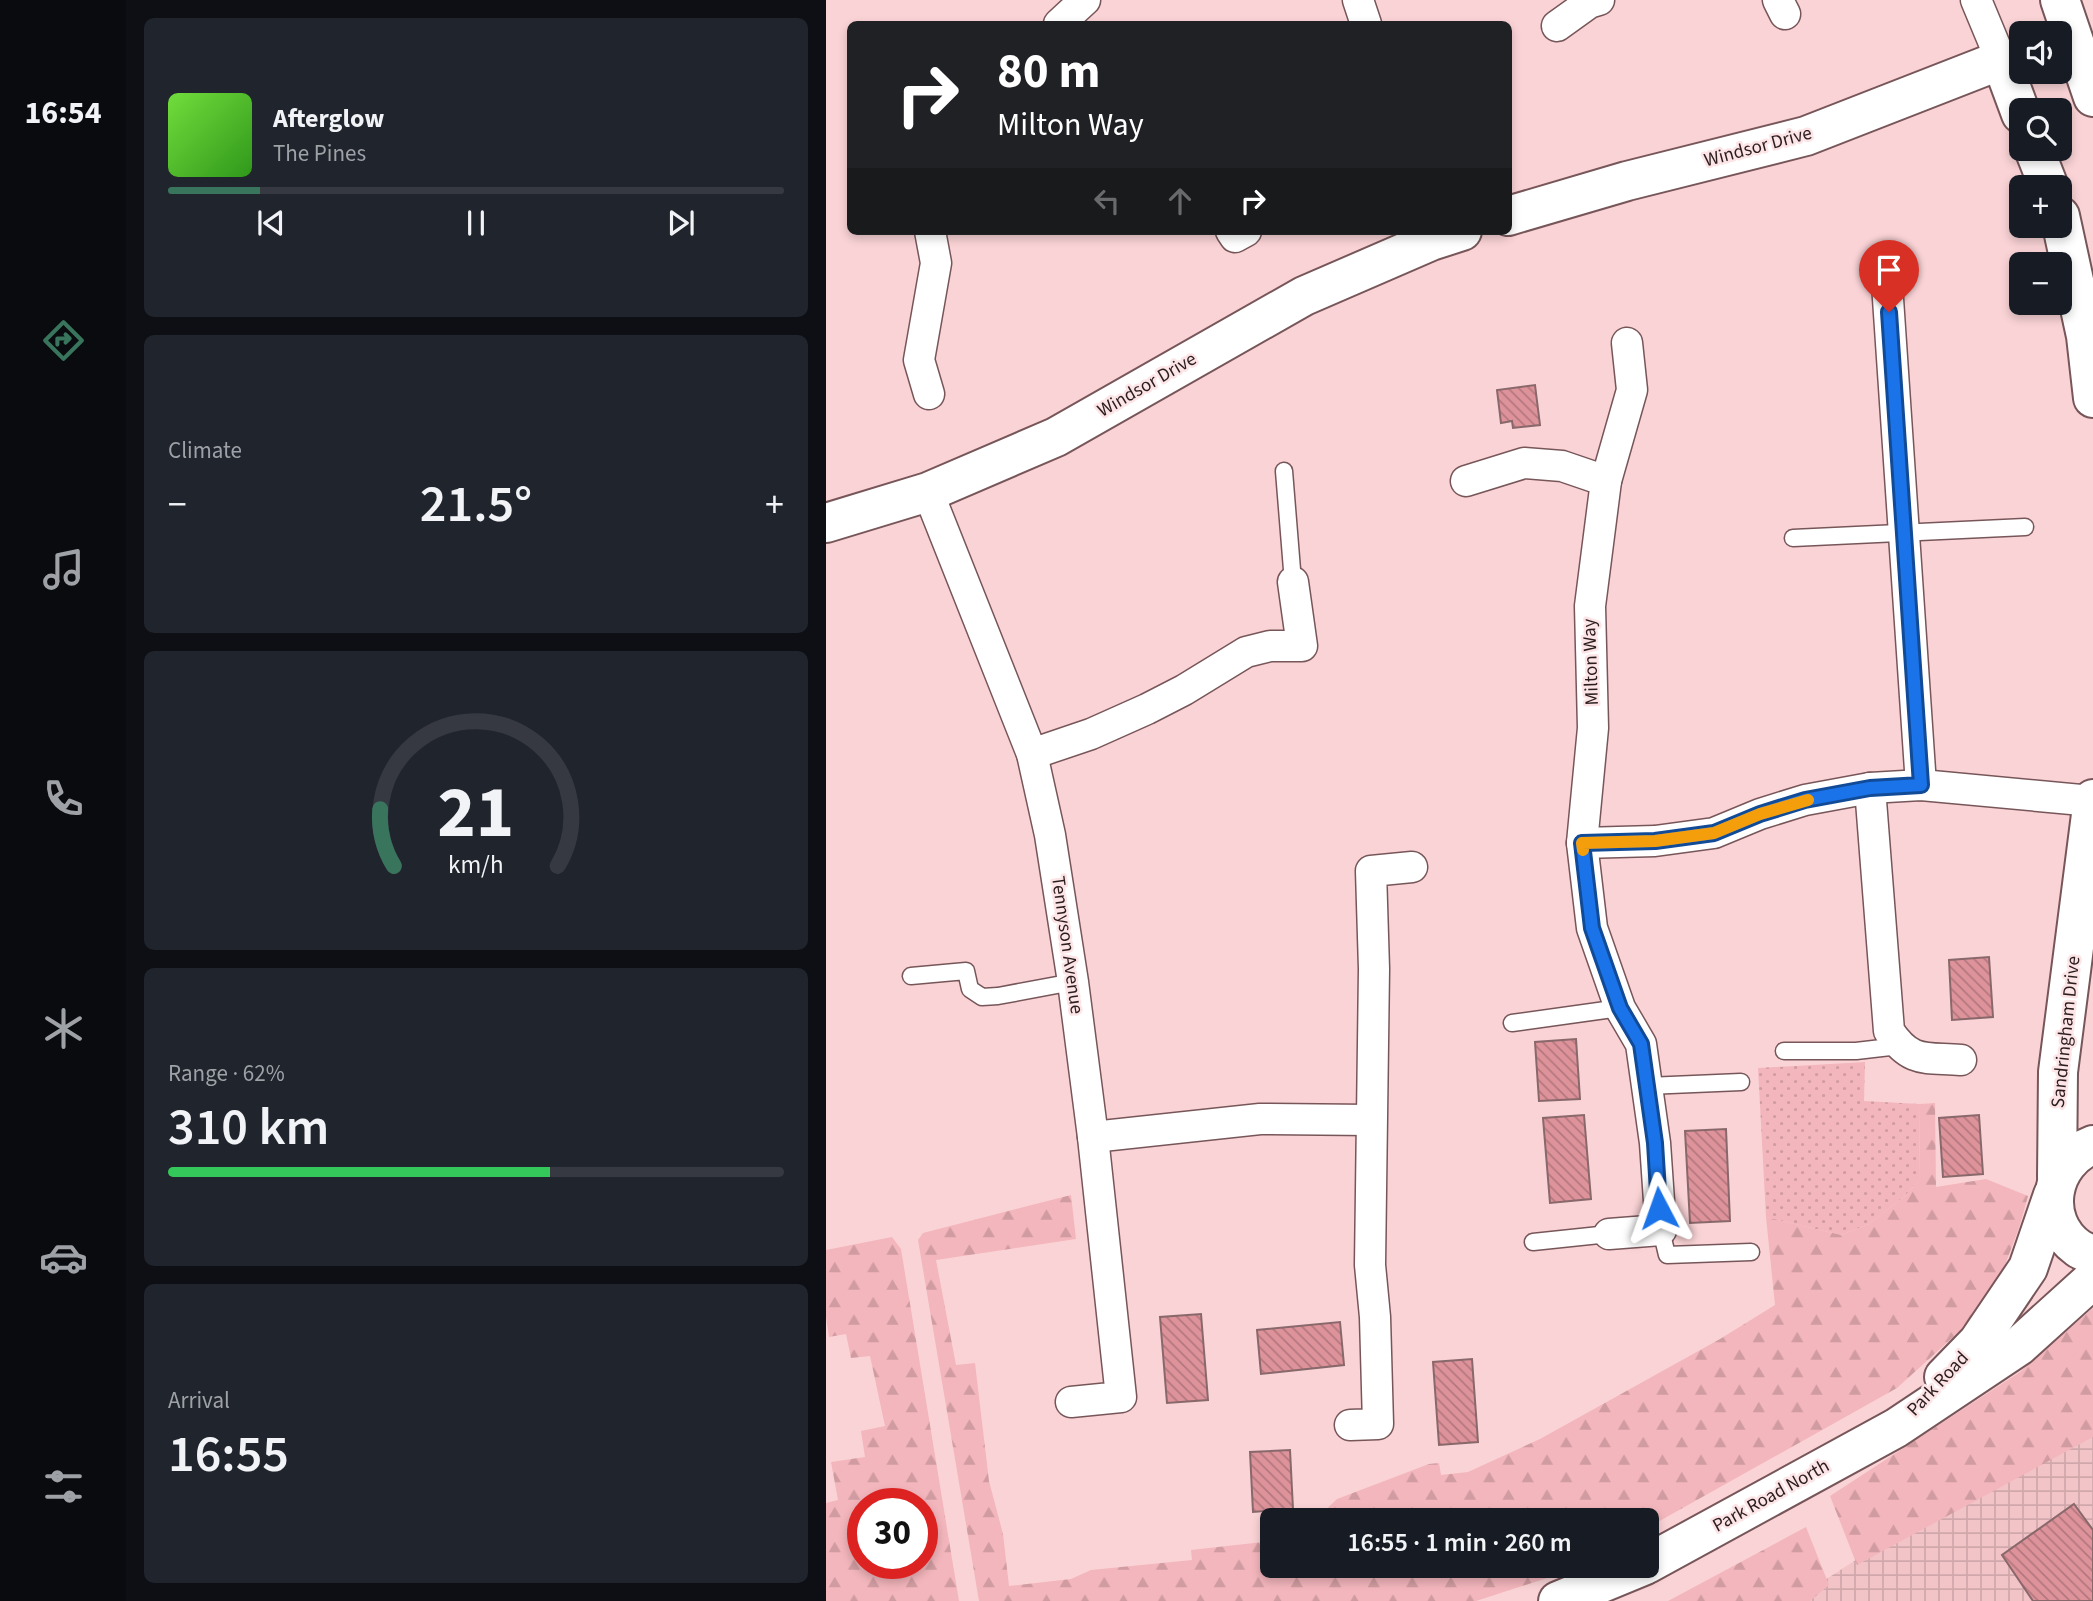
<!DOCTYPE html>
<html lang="en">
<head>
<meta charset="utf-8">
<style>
  :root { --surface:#171b24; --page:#20242c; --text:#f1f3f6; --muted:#9ea1a6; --line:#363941; --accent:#39745d }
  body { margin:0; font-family:"Source Sans 3",sans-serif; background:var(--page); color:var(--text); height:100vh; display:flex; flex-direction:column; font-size:26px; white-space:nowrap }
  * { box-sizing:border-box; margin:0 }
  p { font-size:23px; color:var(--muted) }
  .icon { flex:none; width:38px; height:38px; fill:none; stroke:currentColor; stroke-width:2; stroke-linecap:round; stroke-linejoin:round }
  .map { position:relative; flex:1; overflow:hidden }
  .details { display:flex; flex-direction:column; gap:18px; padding:18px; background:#0d0f14; width:700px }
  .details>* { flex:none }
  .top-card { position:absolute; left:21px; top:21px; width:665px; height:214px; border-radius:10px; box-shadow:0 4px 10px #0003; background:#202124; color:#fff; overflow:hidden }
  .fabs { position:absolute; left:1183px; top:21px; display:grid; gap:14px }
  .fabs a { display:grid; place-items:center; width:63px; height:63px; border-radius:10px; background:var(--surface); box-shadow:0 4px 10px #0003; font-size:35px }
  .speed { position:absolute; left:21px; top:1488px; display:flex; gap:14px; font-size:35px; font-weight:700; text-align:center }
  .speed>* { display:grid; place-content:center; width:91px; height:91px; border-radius:50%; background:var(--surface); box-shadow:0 4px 10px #0003; line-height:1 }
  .speed .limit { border:10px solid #d22; background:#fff; color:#111 }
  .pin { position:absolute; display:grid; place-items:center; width:60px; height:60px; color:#fff; margin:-72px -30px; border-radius:50% 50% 50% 0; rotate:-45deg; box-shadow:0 0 7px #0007 }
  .pin .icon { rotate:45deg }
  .me { position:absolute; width:77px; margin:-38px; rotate:356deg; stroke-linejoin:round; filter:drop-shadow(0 0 5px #0008) }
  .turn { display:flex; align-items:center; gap:24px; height:147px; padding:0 35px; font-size:32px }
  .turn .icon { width:91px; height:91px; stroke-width:2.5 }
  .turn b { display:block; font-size:49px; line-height:60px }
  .lanes { display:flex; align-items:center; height:66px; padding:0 35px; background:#0003; justify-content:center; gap:35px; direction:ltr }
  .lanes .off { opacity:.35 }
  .big { font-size:52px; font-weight:600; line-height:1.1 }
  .details .widget { flex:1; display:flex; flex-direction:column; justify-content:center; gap:10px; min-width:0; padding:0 24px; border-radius:10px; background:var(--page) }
  .details .dial { align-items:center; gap:0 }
  .dial svg { height:182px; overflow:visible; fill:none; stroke:var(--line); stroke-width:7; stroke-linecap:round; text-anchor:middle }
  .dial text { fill:var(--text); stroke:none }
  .song { display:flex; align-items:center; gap:21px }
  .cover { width:84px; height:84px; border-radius:10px; background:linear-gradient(135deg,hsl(100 70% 55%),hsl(110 70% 35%)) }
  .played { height:7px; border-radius:4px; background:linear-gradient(90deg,var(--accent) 15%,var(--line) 15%) }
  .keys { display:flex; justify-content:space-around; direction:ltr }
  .heat { display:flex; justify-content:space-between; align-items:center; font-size:38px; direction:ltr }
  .charge { height:10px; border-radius:5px; background:linear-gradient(90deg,#34c759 62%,var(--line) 0) }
  .trip { position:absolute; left:434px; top:1508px; width:399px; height:70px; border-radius:10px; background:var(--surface); box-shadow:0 4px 10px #0003; font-weight:600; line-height:70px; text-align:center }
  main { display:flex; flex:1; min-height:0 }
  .tabs { display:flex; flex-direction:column; width:126px; justify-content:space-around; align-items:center; background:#090b0e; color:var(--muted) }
  .tabs .icon { width:49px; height:49px }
  .tabs .current { color:var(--accent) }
  .tabs b { font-size:32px; color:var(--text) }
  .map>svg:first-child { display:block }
  .industrial { fill:url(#industrial-grid) }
  .green { fill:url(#green-dots) }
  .forest { fill:url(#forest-firs); fill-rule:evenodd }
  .building { fill:url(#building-back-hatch); stroke:#89686b; stroke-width:2 }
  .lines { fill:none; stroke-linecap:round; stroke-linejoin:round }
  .lane-casing { stroke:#775659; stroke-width:19 }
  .street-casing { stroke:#775659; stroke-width:33 }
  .secondary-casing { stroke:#775659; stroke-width:42 }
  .primary-casing { stroke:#775659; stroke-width:42 }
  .lane { stroke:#fff; stroke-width:16 }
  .street { stroke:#fff; stroke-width:30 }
  .secondary { stroke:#fff; stroke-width:38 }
  .primary { stroke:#fff; stroke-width:38 }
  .route-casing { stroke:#114b97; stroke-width:18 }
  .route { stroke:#1a73e8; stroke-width:12 }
  .slow { stroke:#f59e0b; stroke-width:12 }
  .labels { text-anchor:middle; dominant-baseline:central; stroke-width:5; stroke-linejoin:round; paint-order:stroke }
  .street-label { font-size:19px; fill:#2b1d1e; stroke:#fde5e7 }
</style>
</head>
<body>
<main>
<nav class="tabs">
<b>16:54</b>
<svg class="icon current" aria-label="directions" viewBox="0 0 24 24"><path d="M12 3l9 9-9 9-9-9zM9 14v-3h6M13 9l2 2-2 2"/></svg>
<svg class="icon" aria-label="music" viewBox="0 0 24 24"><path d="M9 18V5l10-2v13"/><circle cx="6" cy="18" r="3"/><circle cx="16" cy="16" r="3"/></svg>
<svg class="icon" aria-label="phone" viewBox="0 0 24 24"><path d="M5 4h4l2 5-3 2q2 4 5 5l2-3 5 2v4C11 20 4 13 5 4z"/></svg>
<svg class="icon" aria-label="climate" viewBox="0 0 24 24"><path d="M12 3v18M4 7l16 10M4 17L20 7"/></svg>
<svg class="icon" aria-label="car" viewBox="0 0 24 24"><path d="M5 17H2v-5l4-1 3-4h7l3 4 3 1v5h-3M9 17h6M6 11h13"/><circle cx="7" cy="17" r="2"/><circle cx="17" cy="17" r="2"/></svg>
<svg class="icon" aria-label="filters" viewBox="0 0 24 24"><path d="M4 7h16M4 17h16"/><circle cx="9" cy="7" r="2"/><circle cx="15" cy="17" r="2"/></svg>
</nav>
<section class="details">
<div class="widget">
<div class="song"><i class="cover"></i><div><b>Afterglow</b><p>The Pines</p></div></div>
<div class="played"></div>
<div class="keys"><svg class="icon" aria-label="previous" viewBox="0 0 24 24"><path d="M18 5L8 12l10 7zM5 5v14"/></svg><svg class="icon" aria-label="pause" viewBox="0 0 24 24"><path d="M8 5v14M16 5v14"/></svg><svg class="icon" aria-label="next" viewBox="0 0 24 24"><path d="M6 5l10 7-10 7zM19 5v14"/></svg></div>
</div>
<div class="widget"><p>Climate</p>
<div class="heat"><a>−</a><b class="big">21.5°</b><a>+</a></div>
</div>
<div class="widget dial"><svg viewBox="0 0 100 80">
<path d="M14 69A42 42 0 1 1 86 69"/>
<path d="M14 69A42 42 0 0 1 8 44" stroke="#39745d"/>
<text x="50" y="56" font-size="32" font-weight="700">21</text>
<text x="50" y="72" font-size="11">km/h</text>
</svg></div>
<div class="widget"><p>Range · 62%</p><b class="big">310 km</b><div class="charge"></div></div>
<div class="widget"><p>Arrival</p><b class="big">16:55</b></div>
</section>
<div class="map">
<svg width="1267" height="1601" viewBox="0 0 1267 1601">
  <defs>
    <pattern id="industrial-grid" width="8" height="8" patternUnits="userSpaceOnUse" patternTransform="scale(1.75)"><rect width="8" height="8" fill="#f2c4c8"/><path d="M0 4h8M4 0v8" fill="none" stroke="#d0a8ab"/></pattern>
    <pattern id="green-dots" width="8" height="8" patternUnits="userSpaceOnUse" patternTransform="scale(1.75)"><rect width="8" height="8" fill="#f3b6bc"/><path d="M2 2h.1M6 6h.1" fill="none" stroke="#d09ca1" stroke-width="1.8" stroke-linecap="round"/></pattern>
    <pattern id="forest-firs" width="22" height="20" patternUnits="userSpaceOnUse" patternTransform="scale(1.75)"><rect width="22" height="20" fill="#f3b6bc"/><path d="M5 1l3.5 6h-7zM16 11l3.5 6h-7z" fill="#d09ca1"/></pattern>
    <pattern id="building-back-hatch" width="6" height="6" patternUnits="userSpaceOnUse" patternTransform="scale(1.75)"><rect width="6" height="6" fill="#de939b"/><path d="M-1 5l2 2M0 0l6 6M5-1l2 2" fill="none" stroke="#b4777e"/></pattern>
  </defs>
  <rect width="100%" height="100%" fill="#fad3d6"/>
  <path class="industrial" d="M1267,1408V1601H966Z"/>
  <path class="green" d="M1039,1062L1038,1101L1094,1104L1093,1180L1079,1196L1043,1224L1015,1235L940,1217L932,1068Z"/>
  <g class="forest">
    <path d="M1109,1103L1110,1187L1160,1179L1202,1196L1193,1228L1174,1278L1156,1311L1071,1388L821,1528V1521H488L511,1499L603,1464L613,1463L615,1475L642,1472L714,1439L894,1339L949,1305L940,1217L1015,1235L1043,1224L1079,1196L1093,1180L1094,1104Z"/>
    <path d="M245,1195L250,1239L110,1260L130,1365L149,1363L163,1481L177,1534L183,1586L245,1579L265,1570L366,1560L365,1550L446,1541V1566H753L743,1571L650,1601H153L92,1240L97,1233Z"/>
    <path d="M66,1237L75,1249L133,1601H0V1503L12,1500L5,1462L39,1457L35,1431L59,1426L44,1356L25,1358L20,1334L3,1337L0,1317V1250ZM37,1503H96V1563H37Z"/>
    <path d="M1267,1308V1437L1031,1565L1004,1496L1194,1372Z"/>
    <path d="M980,1527L1003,1585L984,1601H842Z"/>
  </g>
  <g class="building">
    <path d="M709,385L714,425L687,428L686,421L675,423L671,390Z"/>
    <path d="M1163,957L1167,1017L1126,1020L1123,960Z"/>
    <path d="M750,1039L754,1099L713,1101L709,1042Z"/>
    <path d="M758,1115L765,1199L724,1203L717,1118Z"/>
    <path d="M1153,1115L1157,1174L1117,1177L1113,1118Z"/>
    <path d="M900,1129L904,1221L864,1223L859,1131Z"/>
    <path d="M375,1314L382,1400L341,1403L334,1317Z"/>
    <path d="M514,1322L518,1365L435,1374L431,1330Z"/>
    <path d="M646,1359L652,1442L613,1445L607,1362Z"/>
    <path d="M464,1450L467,1509L427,1512L424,1452Z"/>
    <path d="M1248,1504L1267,1530V1601H1207L1176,1555Z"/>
  </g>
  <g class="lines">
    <defs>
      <g id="lane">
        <path d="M458,471L467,582"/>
        <path d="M967,538L1199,527"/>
        <path d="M85,976L140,971L144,989L156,997L172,996L247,982"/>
        <path d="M686,1023L794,1008"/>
        <path d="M958,1051H1030L1073,1046"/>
        <path d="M821,1086L915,1082"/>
        <path d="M835,1230L841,1255L925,1252"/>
        <path d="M707,1242L783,1234"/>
      </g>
      <g id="street">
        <path d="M532,0L540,24"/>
        <path d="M952,0L959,14"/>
        <path d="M1150,0L1175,60"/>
        <path d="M233,24L259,0"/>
        <path d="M731,26L763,3L773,0"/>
        <path d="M405,231L409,237L420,231"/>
        <path d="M1061,284L1095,785"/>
        <path d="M103,394L93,360L110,263L104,231"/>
        <path d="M640,481L698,463L736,466L780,481L764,606L767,728L756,843L766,928L794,1008L815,1044L829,1143L835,1230L783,1234"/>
        <path d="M780,481L806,390L801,343"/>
        <path d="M102,492L206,754L224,835L247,982L267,1137L295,1397L245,1402"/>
        <path d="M206,754L265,734L321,709L358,690L420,652L444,646H476L467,582"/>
        <path d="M1044,788L1063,1031C1085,1064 1100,1057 1135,1060"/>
        <path d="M756,843L829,841L888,833L934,814L979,800L1044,788L1095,785L1267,801"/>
        <path d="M267,1137L434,1119L544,1120"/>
        <path d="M524,1425L552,1424L549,1317L544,1265L548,969L545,871L586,867"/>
      </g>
      <g id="secondary">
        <path d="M1208,149L1223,187"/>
        <path d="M682,216L801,181L980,136L1175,60L1195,114"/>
        <path d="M1234,216L1260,336L1267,398"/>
        <path d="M0,523L102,492L230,437L478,296L605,241L636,231"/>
        <path d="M1267,1145C1224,1161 1213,1220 1252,1248C1256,1251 1262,1253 1267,1255"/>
        <path d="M1231,1177L1232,1072L1267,799"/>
        <path d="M1118,1377L1152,1342L1202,1268L1227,1195"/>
        <path d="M821,1564L1070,1428L1193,1346L1267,1279"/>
        <path d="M732,1601L817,1566"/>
      </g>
      <path id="primary" d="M1234,0L1267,97"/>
    </defs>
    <use href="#lane" class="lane-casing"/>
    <use href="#street" class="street-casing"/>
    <use href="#secondary" class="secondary-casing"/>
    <use href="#primary" class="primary-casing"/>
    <use href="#lane" class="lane"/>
    <use href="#street" class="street"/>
    <use href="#secondary" class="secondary"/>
    <use href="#primary" class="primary"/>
  </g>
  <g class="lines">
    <defs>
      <path id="route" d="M833,1208L829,1143L815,1044L794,1008L766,928L756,843L829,841L888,833L934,814L979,800L1044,788L1095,785L1063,312"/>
    </defs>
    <use href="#route" class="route-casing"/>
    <use href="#route" class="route"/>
    <path class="slow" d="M757,850L756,843L829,841L888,833L934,814L982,800"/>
  </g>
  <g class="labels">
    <g class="street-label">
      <text transform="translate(932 147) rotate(-15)">Windsor Drive</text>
      <text transform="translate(321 385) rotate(-30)">Windsor Drive</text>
      <text transform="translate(765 662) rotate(-92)">Milton Way</text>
      <text transform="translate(241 945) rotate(82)">Tennyson Avenue</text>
      <text transform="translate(1240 1032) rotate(-84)">Sandringham Drive</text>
      <text transform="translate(1112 1384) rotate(-47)">Park Road</text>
      <text transform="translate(945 1496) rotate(-29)">Park Road North</text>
    </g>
  </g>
</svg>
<div class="fabs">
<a><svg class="icon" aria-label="sound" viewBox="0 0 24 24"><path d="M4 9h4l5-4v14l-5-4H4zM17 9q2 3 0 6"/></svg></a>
<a><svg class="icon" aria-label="search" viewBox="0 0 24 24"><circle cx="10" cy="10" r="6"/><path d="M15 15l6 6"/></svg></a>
<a>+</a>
<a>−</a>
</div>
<div class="speed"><div class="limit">30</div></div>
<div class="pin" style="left:1063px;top:312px;background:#d93025"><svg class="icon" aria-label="arrive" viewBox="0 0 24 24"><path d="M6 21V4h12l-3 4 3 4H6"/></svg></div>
<svg class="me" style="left:833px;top:1208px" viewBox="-20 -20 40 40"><path d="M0-17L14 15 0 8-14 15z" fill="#1a73e8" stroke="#fff" stroke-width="4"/></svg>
<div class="trip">16:55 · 1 min · 260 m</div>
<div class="top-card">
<div class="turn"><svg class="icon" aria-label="right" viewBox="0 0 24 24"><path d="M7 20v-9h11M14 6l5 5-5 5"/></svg><div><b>80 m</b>Milton Way</div></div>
<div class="lanes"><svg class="icon off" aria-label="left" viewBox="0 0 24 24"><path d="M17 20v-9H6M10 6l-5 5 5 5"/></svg><svg class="icon off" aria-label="ahead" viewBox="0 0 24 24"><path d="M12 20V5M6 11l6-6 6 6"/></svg><svg class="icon" aria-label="right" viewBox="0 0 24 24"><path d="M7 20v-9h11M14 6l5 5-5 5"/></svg></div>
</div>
</div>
</main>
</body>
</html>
